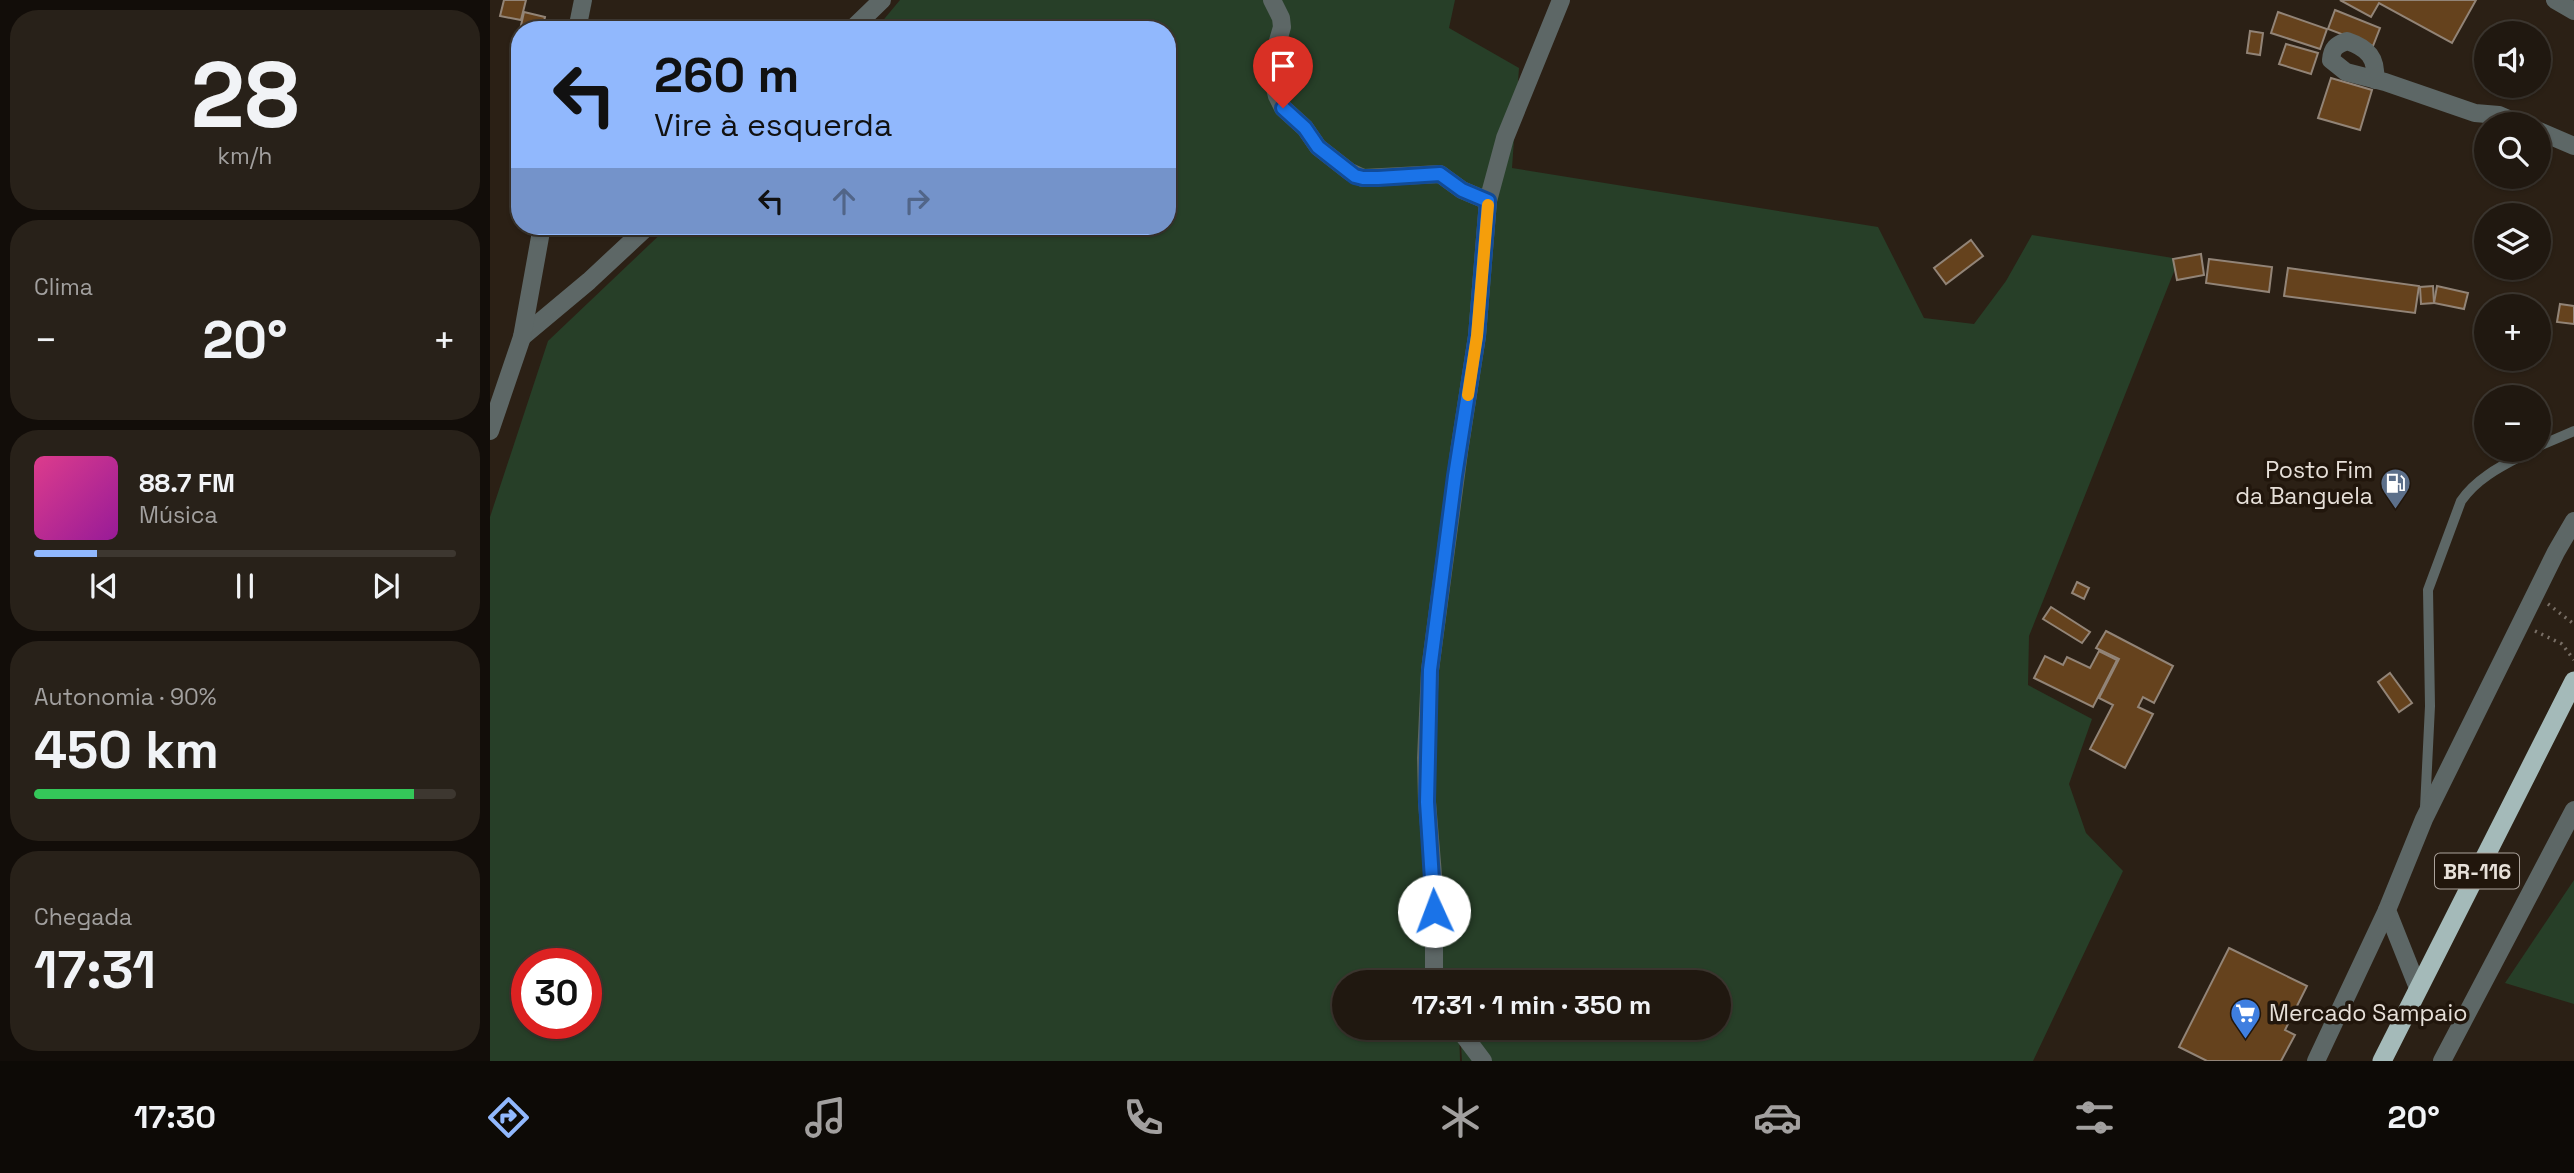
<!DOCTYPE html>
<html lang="pt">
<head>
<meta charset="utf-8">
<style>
  :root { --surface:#201810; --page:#282119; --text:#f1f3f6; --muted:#a2a09f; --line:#3d3730; --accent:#91b8fd }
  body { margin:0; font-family:"Space Grotesk",sans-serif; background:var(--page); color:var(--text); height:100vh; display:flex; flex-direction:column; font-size:26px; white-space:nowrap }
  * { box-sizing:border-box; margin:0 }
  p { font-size:23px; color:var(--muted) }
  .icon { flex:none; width:38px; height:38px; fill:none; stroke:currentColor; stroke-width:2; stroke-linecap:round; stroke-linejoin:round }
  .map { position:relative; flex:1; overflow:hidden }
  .drawer { display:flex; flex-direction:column; gap:10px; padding:10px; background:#120d09; width:490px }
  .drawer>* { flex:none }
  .guide { position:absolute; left:21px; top:21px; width:665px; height:214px; border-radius:28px; box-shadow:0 2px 5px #0004,0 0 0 2px var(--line); background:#91b8fd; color:#111; overflow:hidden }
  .tools { position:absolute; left:1984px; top:21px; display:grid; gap:14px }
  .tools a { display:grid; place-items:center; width:77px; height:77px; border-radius:50%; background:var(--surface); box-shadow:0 2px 5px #0004,0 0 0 2px var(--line); font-size:35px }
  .speed { position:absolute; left:21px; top:948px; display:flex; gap:14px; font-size:35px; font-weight:700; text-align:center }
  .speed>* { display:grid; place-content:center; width:91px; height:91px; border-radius:50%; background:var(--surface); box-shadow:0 2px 5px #0004,0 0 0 2px var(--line); line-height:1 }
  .speed .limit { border:10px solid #d22; background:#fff; color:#111 }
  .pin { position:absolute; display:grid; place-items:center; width:60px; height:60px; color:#fff; margin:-72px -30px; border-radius:50% 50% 50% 0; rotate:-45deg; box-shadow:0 0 7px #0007 }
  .pin .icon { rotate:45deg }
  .me { position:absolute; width:77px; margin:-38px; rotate:358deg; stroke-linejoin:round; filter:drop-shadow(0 0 5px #0008) }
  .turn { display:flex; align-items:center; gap:24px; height:147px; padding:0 28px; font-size:32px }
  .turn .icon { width:91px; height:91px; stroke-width:2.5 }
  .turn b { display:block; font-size:49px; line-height:60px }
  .lanes { display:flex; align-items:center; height:66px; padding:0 28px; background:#0003; justify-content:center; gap:35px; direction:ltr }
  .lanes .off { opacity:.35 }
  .big { font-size:52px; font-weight:600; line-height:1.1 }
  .drawer .widget { flex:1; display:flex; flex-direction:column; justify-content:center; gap:10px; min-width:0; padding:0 24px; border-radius:28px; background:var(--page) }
  .drawer .dial { align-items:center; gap:0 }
  .dial b { font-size:91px; line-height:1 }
  .song { display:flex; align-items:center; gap:21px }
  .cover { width:84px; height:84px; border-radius:10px; background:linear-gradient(135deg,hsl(330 70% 55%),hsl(300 70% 35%)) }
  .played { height:7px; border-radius:4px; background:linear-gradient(90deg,var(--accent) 15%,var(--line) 15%) }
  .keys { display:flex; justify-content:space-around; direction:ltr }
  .heat { display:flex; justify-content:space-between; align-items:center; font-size:38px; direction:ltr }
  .charge { height:10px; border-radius:5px; background:linear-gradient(90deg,#34c759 90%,var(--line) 0) }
  .trip { position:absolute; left:842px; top:970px; width:399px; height:70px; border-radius:35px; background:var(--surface); box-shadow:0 2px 5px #0004,0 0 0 2px var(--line); font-weight:600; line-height:70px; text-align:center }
  .dock { display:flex; height:112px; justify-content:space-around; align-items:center; background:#0d0a06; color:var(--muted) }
  .dock .icon { width:49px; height:49px }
  .dock .selected { color:var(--accent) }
  .dock b { font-size:32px; color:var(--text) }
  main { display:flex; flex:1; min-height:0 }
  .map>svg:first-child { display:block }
  .green { fill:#273f28; fill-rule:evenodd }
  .building { fill:#65421d; stroke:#928477; stroke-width:2 }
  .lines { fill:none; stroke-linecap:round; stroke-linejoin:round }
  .path { stroke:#796f66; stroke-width:3.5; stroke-dasharray:2 5; stroke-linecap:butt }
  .service { stroke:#5d6766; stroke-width:10 }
  .minor { stroke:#5d6766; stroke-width:18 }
  .trunk { stroke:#a4bab9; stroke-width:19 }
  .route-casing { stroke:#114b97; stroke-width:18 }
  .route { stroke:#1a73e8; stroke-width:12 }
  .slow { stroke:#f59e0b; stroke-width:12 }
  .labels { text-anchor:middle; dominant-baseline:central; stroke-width:7; stroke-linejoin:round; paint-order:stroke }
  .shield { fill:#21160c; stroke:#aca39c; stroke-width:2 }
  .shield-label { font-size:21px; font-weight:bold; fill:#e7e0d9 }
  .poi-label { font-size:23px; fill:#e7e0d9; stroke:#21160c; text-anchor:end }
</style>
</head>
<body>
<main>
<section class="drawer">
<div class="widget dial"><b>28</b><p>km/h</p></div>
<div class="widget"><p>Clima</p>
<div class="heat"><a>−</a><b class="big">20°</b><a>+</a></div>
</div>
<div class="widget">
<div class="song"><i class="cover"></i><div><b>88.7 FM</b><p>Música</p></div></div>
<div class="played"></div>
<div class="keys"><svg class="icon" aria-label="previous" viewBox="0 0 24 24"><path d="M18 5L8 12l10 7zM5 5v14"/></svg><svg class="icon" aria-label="pause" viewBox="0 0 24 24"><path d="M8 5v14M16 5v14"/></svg><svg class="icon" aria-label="next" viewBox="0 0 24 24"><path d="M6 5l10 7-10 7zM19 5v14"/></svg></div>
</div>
<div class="widget"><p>Autonomia · 90%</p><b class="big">450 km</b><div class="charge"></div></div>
<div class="widget"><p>Chegada</p><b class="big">17:31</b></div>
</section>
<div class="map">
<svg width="2084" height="1061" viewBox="0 0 2084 1061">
  <rect width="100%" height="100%" fill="#2b2015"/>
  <g class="green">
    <path d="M410,0H965L959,28L1029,68L1022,168L1388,227L1434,318L1484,324L1516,281L1542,235L1689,259L1539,636L1538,685L1602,719L1579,784L1596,833L1633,871L1543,1061H972L970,1027H1228V982H854V1027H969L970,1061H0V517L58,341L179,226H677V30H385ZM37,964H96V1024H37Z"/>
    <path d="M2084,880V1004L2015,983Z"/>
  </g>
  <g class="building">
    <path d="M14,0H36L31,20L10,16Z"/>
    <path d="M1850,0H1986L1962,43L1889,3L1881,17Z"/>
    <path d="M1845,10L1890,28L1883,46L1838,29Z"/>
    <path d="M34,12L55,17L52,30H30Z"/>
    <path d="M1788,12L1837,29L1830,49L1781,33Z"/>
    <path d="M1760,31L1773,33L1770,55L1757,53Z"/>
    <path d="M1796,44L1828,53L1821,74L1789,64Z"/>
    <path d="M1841,78L1882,90L1870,130L1828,118Z"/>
    <path d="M1481,240L1493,256L1456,284L1444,268Z"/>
    <path d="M1711,254L1714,275L1687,280L1683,259Z"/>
    <path d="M1719,259L1782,267L1779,292L1716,283Z"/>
    <path d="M1798,268L1929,286L1925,313L1794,296Z"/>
    <path d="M1943,286L1944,303L1931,304L1930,287Z"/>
    <path d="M1947,286L1978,293L1974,309L1944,303Z"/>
    <path d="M2070,304L2084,306V324L2067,322Z"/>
    <path d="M1587,582L1599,588L1594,599L1582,593Z"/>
    <path d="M1561,607L1600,632L1592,643L1553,619Z"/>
    <path d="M1616,631L1683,666L1664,703L1653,697L1648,707L1663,714L1635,768L1600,749L1623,705L1609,698L1629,659L1606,648Z"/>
    <path d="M1609,651L1627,660L1603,707L1544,678L1555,656L1573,665L1577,657L1600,668Z"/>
    <path d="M1900,673L1922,703L1909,712L1888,682Z"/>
    <path d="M1739,948L1817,986L1795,1030L1805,1035L1791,1061H1717L1689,1047Z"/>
  </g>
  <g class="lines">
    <g class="path">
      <path d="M2058,604L2084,624"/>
      <path d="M2045,631L2072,644L2084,660"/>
    </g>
    <g class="service">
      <path d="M2049,446L2084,431"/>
      <path d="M1935,808L1940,706L1938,590L1971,501C1988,476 2016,464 2042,450"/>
    </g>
    <g class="minor">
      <path d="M782,0L791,18L792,27L780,68L787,96L793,108L815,128L828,147L860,172L873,178L950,174L972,190L998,201"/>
      <path d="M2065,0L2084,11"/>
      <path d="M87,30L93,0"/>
      <path d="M361,30L392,0"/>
      <path d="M1885,80C1887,58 1878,48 1857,41C1846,45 1842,48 1841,60L1856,72L1895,82L1985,113L2009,115L2030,124"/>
      <path d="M2049,131L2084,146"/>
      <path d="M32,337L99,281L158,226"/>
      <path d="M0,431L32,337L52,226"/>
      <path d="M944,982V887L937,802L936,758L940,670L969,452L987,336L998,201L1015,138L1071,0"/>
      <path d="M1928,988L1897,910L1934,819L2066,552L2084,521"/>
      <path d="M961,1027L972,1033L993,1061"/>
      <path d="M1826,1061L1897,910"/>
      <path d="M1952,1061L2084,810"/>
    </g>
    <path class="trunk" d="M1892,1061L2084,681"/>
  </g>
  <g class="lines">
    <defs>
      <path id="route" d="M793,108L815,128L828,147L865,176L873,178H888L950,174L972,190L998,201L987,336L965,476L940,670L937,802L944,911"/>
    </defs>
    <use href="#route" class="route-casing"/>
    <use href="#route" class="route"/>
    <path class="slow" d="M978,395L987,336L998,205"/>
  </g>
  <defs>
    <symbol id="fuel-pin" viewBox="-11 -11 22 30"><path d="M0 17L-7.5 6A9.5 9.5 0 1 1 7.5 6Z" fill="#5c6f8a" stroke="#21160c"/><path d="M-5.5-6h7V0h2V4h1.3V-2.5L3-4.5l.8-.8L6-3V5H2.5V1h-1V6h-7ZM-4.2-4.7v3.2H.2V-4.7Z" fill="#fff"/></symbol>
    <symbol id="supermarket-pin" viewBox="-11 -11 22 30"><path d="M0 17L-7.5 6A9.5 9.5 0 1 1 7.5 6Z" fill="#3f7fe0" stroke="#21160c"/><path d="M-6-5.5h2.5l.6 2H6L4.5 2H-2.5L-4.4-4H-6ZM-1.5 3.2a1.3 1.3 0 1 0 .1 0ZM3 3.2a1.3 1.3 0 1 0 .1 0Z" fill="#fff"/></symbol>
  </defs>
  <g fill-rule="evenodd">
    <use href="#fuel-pin" x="1888" y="466" width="35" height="47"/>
    <use href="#supermarket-pin" x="1738" y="996" width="35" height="47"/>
  </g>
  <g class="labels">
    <rect class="shield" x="1945" y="853.5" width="84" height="35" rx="5"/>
    <g class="shield-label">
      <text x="1987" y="871">BR-116</text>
    </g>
    <g class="poi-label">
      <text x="1883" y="470">Posto Fim<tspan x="1883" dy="26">da Banguela</tspan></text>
      <text x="1779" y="1013" text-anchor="start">Mercado Sampaio</text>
    </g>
  </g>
</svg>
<div class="tools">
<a><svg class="icon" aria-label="sound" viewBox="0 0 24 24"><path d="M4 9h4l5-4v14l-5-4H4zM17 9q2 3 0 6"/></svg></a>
<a><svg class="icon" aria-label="search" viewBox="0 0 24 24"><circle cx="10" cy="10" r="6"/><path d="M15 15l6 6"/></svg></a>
<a><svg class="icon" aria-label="layers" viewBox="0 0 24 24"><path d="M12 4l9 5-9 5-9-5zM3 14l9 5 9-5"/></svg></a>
<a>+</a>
<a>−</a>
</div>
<div class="speed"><div class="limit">30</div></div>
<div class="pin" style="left:793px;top:108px;background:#d93025"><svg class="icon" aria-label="arrive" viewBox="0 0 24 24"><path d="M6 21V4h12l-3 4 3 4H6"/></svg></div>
<svg class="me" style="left:944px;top:911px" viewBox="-20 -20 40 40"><circle r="19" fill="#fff"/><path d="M0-13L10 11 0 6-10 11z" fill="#1a73e8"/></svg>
<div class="trip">17:31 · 1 min · 350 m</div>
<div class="guide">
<div class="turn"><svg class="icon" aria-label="left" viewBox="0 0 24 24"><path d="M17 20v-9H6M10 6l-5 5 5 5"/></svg><div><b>260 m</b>Vire à esquerda</div></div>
<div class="lanes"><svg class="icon" aria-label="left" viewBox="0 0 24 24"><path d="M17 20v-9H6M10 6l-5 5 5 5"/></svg><svg class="icon off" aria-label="ahead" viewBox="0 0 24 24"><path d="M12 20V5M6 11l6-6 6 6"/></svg><svg class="icon off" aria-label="right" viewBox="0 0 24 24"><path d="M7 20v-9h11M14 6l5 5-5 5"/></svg></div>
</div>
</div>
</main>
<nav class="dock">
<b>17:30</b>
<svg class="icon selected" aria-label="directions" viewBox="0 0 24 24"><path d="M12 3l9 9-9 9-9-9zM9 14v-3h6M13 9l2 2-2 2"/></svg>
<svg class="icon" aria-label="music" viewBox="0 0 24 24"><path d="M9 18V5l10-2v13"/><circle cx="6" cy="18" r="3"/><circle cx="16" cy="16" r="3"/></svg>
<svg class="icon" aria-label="phone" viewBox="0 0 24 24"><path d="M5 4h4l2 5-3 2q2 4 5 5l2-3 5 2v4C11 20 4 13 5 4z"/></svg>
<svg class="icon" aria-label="climate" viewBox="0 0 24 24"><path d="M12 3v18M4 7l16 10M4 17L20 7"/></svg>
<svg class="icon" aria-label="car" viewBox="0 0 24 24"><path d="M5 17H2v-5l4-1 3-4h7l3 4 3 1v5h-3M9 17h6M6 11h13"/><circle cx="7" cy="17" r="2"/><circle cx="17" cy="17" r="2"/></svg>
<svg class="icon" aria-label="filters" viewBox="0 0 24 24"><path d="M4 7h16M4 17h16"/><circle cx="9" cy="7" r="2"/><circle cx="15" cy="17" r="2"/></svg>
<b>20°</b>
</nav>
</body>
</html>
